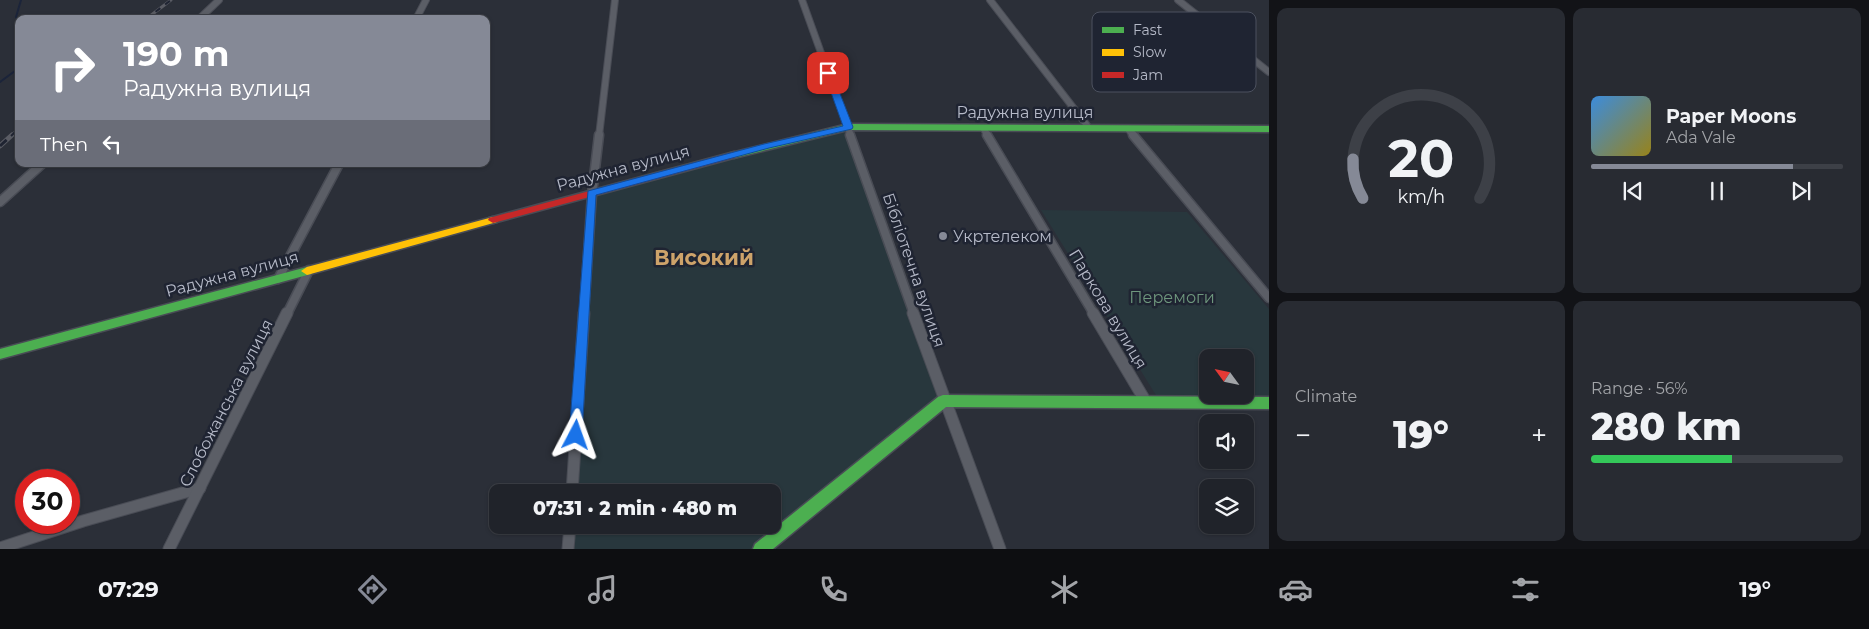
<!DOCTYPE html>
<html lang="en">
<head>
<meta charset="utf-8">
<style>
  :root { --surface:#20232a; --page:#282b32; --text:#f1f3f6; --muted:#a2a4a8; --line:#3d4047; --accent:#858996 }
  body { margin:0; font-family:Montserrat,sans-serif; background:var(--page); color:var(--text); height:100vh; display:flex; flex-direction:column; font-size:19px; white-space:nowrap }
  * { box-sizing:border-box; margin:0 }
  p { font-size:16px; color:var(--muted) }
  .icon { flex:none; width:28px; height:28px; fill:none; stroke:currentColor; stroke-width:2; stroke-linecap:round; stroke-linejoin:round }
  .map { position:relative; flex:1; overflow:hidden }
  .details { display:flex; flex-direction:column; gap:8px; padding:8px; background:#121317; width:600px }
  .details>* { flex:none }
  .banner { position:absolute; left:15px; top:15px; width:475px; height:152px; border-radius:10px; box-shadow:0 1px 4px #0004,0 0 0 1px var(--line); background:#858996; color:#fff; overflow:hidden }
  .needle { width:32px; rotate:303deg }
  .tools { position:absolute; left:1199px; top:349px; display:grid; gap:10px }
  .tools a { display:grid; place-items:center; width:55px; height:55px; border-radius:10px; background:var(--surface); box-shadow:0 1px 4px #0004,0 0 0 1px var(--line); font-size:25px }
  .speed { position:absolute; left:15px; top:469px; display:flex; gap:10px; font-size:25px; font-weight:700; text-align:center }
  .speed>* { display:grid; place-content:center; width:65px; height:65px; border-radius:50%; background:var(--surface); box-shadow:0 1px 4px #0004,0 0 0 1px var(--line); line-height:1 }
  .speed .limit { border:8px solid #d22; background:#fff; color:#111 }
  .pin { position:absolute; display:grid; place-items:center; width:42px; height:42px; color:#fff; margin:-21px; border-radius:10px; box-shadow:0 2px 8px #0006 }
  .me { position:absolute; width:55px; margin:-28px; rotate:4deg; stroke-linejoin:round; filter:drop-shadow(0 0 4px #0008) }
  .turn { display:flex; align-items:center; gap:18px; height:105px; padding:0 25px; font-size:22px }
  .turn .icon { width:65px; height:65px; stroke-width:2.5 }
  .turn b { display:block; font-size:35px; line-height:42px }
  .then { display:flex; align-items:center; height:48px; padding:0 25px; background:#0003; gap:10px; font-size:19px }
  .big { font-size:38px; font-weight:800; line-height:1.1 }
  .details .card { flex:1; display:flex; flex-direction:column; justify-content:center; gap:8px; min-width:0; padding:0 18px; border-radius:10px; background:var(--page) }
  .details .dial { align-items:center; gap:0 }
  .dial svg { height:130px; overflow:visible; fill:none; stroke:var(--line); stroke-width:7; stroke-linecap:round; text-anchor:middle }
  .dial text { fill:var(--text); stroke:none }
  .song { display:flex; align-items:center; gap:15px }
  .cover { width:60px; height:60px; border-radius:8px; background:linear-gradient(135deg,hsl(210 70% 55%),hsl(50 70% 35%)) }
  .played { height:5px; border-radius:2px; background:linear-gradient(90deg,var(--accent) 80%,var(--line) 80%) }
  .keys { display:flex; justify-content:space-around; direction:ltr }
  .heat { display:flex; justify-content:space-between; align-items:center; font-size:28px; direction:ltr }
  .charge { height:8px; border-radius:4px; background:linear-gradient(90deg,#34c759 56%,var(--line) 0) }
  .details .tiles { flex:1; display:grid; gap:8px; grid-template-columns:repeat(2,1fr) }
  .trip { position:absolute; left:489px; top:484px; width:292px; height:50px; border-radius:10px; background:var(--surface); box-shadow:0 1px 4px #0004,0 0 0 1px var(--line); font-weight:800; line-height:50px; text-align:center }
  .dock { display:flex; height:80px; justify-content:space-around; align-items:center; background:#0d0e11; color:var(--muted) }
  .dock .icon { width:35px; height:35px }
  .dock .current { color:var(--accent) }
  .dock b { font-size:22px; color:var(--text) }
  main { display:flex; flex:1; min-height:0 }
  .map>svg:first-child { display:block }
  .green { fill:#28373d; fill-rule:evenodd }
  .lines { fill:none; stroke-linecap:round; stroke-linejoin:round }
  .stream { stroke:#1b243a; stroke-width:2 }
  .street-far2-casing { stroke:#494c55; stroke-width:8 }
  .street-far1-casing { stroke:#494c55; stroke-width:11 }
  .street-casing { stroke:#494c55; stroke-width:13 }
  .fast-casing { stroke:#494c55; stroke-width:3 }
  .slow-casing { stroke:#494c55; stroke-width:3 }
  .jam-casing { stroke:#494c55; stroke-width:3 }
  .street-far2 { stroke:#5b5e66; stroke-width:6 }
  .street-far1 { stroke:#5b5e66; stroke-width:8 }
  .street { stroke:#5b5e66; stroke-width:11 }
  .fast { fill:#4caf50; fill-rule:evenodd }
  .slow { fill:#ffc107; fill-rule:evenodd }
  .jam { fill:#c62828; fill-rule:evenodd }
  .rail-far1-casing { stroke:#5a5c64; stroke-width:3 }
  .rail-casing { stroke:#5a5c64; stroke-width:5 }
  .rail-far1 { stroke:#1f2432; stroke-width:2; stroke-dasharray:6; stroke-linecap:butt }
  .rail { stroke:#1f2432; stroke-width:3; stroke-dasharray:9; stroke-linecap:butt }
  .route { fill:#1a73e8; stroke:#114b97 }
  .poi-dot { fill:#858996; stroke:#1f2432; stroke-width:2 }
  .labels { text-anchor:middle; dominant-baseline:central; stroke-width:5; stroke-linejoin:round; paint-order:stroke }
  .street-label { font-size:16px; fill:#b6bac8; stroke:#1f2432 }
  .poi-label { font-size:16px; fill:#b6bac8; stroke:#1f2432; text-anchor:start }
  .park-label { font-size:16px; fill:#6e977d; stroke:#1f2432 }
  .district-label { font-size:21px; font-weight:bold; fill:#cea36a; stroke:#1f2432 }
  .key { fill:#1f2432; stroke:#4c515f; stroke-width:1 }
  .key-label { font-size:14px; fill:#b6bac8 }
</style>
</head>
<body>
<main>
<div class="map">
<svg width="1269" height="549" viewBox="0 0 1269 549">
  <rect width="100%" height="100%" fill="#2b2f38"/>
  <g class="green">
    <path d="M848,127L943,401L761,549H568L570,525H772V492H572L592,194Z"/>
    <path d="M1041,210L1187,212L1269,309V402L1159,400ZM1208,358H1245V395H1208Z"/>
  </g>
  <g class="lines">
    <g class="stream">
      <path d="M19,21L16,17L21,0"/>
      <path d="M0,82L19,68"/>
    </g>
    <defs>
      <g id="street-far2">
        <path d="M802,0L851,136"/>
        <path d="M990,0L1089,128"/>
        <path d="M1178,0L1269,72"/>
        <path d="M199,19L219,0"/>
        <path d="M416,19L426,0"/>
        <path d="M983,128L988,136"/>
        <path d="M1128,129L1134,136"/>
        <path d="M599,136L615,0"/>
      </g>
      <g id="street-far1">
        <path d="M850,135L914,314"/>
        <path d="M987,135L1094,314"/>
        <path d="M1133,135L1269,298"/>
        <path d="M0,202L42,164"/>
        <path d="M278,279L339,164"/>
        <path d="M287,314L309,270"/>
        <path d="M584,314L592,194L599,135"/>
      </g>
      <g id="street">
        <path d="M913,313L1000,549"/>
        <path d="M1093,313L1146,402"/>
        <path d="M572,492L584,313"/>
        <path d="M0,548L83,521L200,488"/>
        <path d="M169,549L287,313"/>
        <path d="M568,549L570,525"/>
      </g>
      <g id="fast">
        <path d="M848,124L1269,126V132L848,130L734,158L729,155L731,153Z"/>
        <path d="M307,267L313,271L311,274L0,359V349Z"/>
        <path d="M943,395L1269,397V409L946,407L773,549H753L755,544L938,397Z"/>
      </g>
      <path id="slow" d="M493,217L498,220L497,222L307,275L301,271L307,267Z"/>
      <path id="jam" d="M734,152L737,153V157L493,223L488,220L489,218Z"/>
    </defs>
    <use href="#street-far2" class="street-far2-casing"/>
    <use href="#street-far1" class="street-far1-casing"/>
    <use href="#street" class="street-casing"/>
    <use href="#fast" class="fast-casing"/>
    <use href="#slow" class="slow-casing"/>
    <use href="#jam" class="jam-casing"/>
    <use href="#street-far2" class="street-far2"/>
    <use href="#street-far1" class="street-far1"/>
    <use href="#street" class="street"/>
    <use href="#fast" class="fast"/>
    <use href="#slow" class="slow"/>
    <use href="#jam" class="jam"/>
    <defs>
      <g id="rail-far1">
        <path d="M146,19L171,0"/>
        <path d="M11,136L19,128"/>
      </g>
      <path id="rail" d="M0,146L12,135"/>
    </defs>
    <use href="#rail-far1" class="rail-far1-casing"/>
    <use href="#rail" class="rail-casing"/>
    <use href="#rail-far1" class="rail-far1"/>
    <use href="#rail" class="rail"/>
  </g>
  <path class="route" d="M828,70L832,73L853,127L852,129L769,148L596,195L582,435L580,439L576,441L571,439L569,435L588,191L764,144L843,126L824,73Z"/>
  <circle class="poi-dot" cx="943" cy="236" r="5"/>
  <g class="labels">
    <g class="street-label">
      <text x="1025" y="112">Радужна вулиця</text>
      <text transform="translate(623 168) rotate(-15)">Радужна вулиця</text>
      <text transform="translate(914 270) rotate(71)">Бібліотечна вулиця</text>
      <text transform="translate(232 274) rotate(-15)">Радужна вулиця</text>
      <text transform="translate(1108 309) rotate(59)">Паркова вулиця</text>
      <text transform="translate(226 403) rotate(-63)">Слобожанська вулиця</text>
    </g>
    <g class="poi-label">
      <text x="953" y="236">Укртелеком</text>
    </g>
    <g class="park-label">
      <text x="1172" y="297">Перемоги</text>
    </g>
    <g class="district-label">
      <text x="704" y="257">Високий</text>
    </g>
  </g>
  <rect x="1092" y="12" width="164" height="80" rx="8" class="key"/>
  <rect x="1102" y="27" width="22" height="6" fill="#4caf50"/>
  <rect x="1102" y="49" width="22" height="7" fill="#ffc107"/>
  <rect x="1102" y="72" width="22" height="6" fill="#c62828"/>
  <g class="key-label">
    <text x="1133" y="35">Fast</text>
    <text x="1133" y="57">Slow</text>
    <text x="1133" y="80">Jam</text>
  </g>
</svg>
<div class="tools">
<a><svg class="needle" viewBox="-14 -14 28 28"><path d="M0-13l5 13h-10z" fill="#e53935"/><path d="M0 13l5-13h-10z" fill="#a2a4a8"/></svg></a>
<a><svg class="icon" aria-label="sound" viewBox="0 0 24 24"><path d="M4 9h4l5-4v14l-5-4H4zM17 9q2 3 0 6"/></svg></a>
<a><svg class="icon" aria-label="layers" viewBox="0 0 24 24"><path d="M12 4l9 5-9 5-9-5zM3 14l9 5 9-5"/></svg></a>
</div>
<div class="speed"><div class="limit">30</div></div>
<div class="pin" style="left:828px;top:73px;background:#d93025"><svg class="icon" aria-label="arrive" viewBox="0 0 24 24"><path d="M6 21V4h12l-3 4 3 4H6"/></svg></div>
<svg class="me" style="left:576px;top:435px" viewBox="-20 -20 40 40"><path d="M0-17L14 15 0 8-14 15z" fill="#1a73e8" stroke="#fff" stroke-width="4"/></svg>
<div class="trip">07:31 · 2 min · 480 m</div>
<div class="banner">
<div class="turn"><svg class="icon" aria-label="right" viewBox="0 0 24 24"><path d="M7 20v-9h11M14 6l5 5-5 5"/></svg><div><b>190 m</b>Радужна вулиця</div></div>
<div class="then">Then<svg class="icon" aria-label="left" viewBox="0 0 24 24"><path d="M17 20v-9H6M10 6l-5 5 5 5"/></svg></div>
</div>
</div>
<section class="details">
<div class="tiles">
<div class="card dial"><svg viewBox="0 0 100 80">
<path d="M14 69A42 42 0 1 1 86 69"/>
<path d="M14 69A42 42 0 0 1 8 45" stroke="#858996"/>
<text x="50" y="56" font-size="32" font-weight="700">20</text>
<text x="50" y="72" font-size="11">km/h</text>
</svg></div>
<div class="card">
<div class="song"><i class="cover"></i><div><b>Paper Moons</b><p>Ada Vale</p></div></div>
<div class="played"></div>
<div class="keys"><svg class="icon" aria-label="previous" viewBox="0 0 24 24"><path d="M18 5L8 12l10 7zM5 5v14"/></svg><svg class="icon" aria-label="pause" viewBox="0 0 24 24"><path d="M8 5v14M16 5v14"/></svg><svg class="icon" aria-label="next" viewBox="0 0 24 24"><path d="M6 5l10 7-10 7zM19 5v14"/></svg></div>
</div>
<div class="card"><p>Climate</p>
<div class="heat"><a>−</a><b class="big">19°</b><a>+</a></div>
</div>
<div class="card"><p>Range · 56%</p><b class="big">280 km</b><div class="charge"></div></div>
</div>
</section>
</main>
<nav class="dock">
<b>07:29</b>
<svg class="icon current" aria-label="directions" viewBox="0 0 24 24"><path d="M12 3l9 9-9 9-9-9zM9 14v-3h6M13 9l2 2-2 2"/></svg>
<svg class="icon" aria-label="music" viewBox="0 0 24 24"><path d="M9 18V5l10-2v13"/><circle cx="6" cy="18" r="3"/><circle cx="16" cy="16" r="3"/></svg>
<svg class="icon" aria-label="phone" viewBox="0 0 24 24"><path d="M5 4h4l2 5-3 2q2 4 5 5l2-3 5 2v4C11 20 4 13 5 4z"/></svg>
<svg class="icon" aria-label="climate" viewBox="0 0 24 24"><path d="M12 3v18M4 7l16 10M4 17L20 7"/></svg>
<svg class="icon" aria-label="car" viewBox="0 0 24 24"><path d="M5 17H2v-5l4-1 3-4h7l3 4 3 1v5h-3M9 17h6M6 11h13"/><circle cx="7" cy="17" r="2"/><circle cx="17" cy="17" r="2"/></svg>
<svg class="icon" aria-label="filters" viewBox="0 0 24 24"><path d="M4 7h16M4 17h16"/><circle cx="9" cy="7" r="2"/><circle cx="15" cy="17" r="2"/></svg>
<b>19°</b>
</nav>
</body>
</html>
